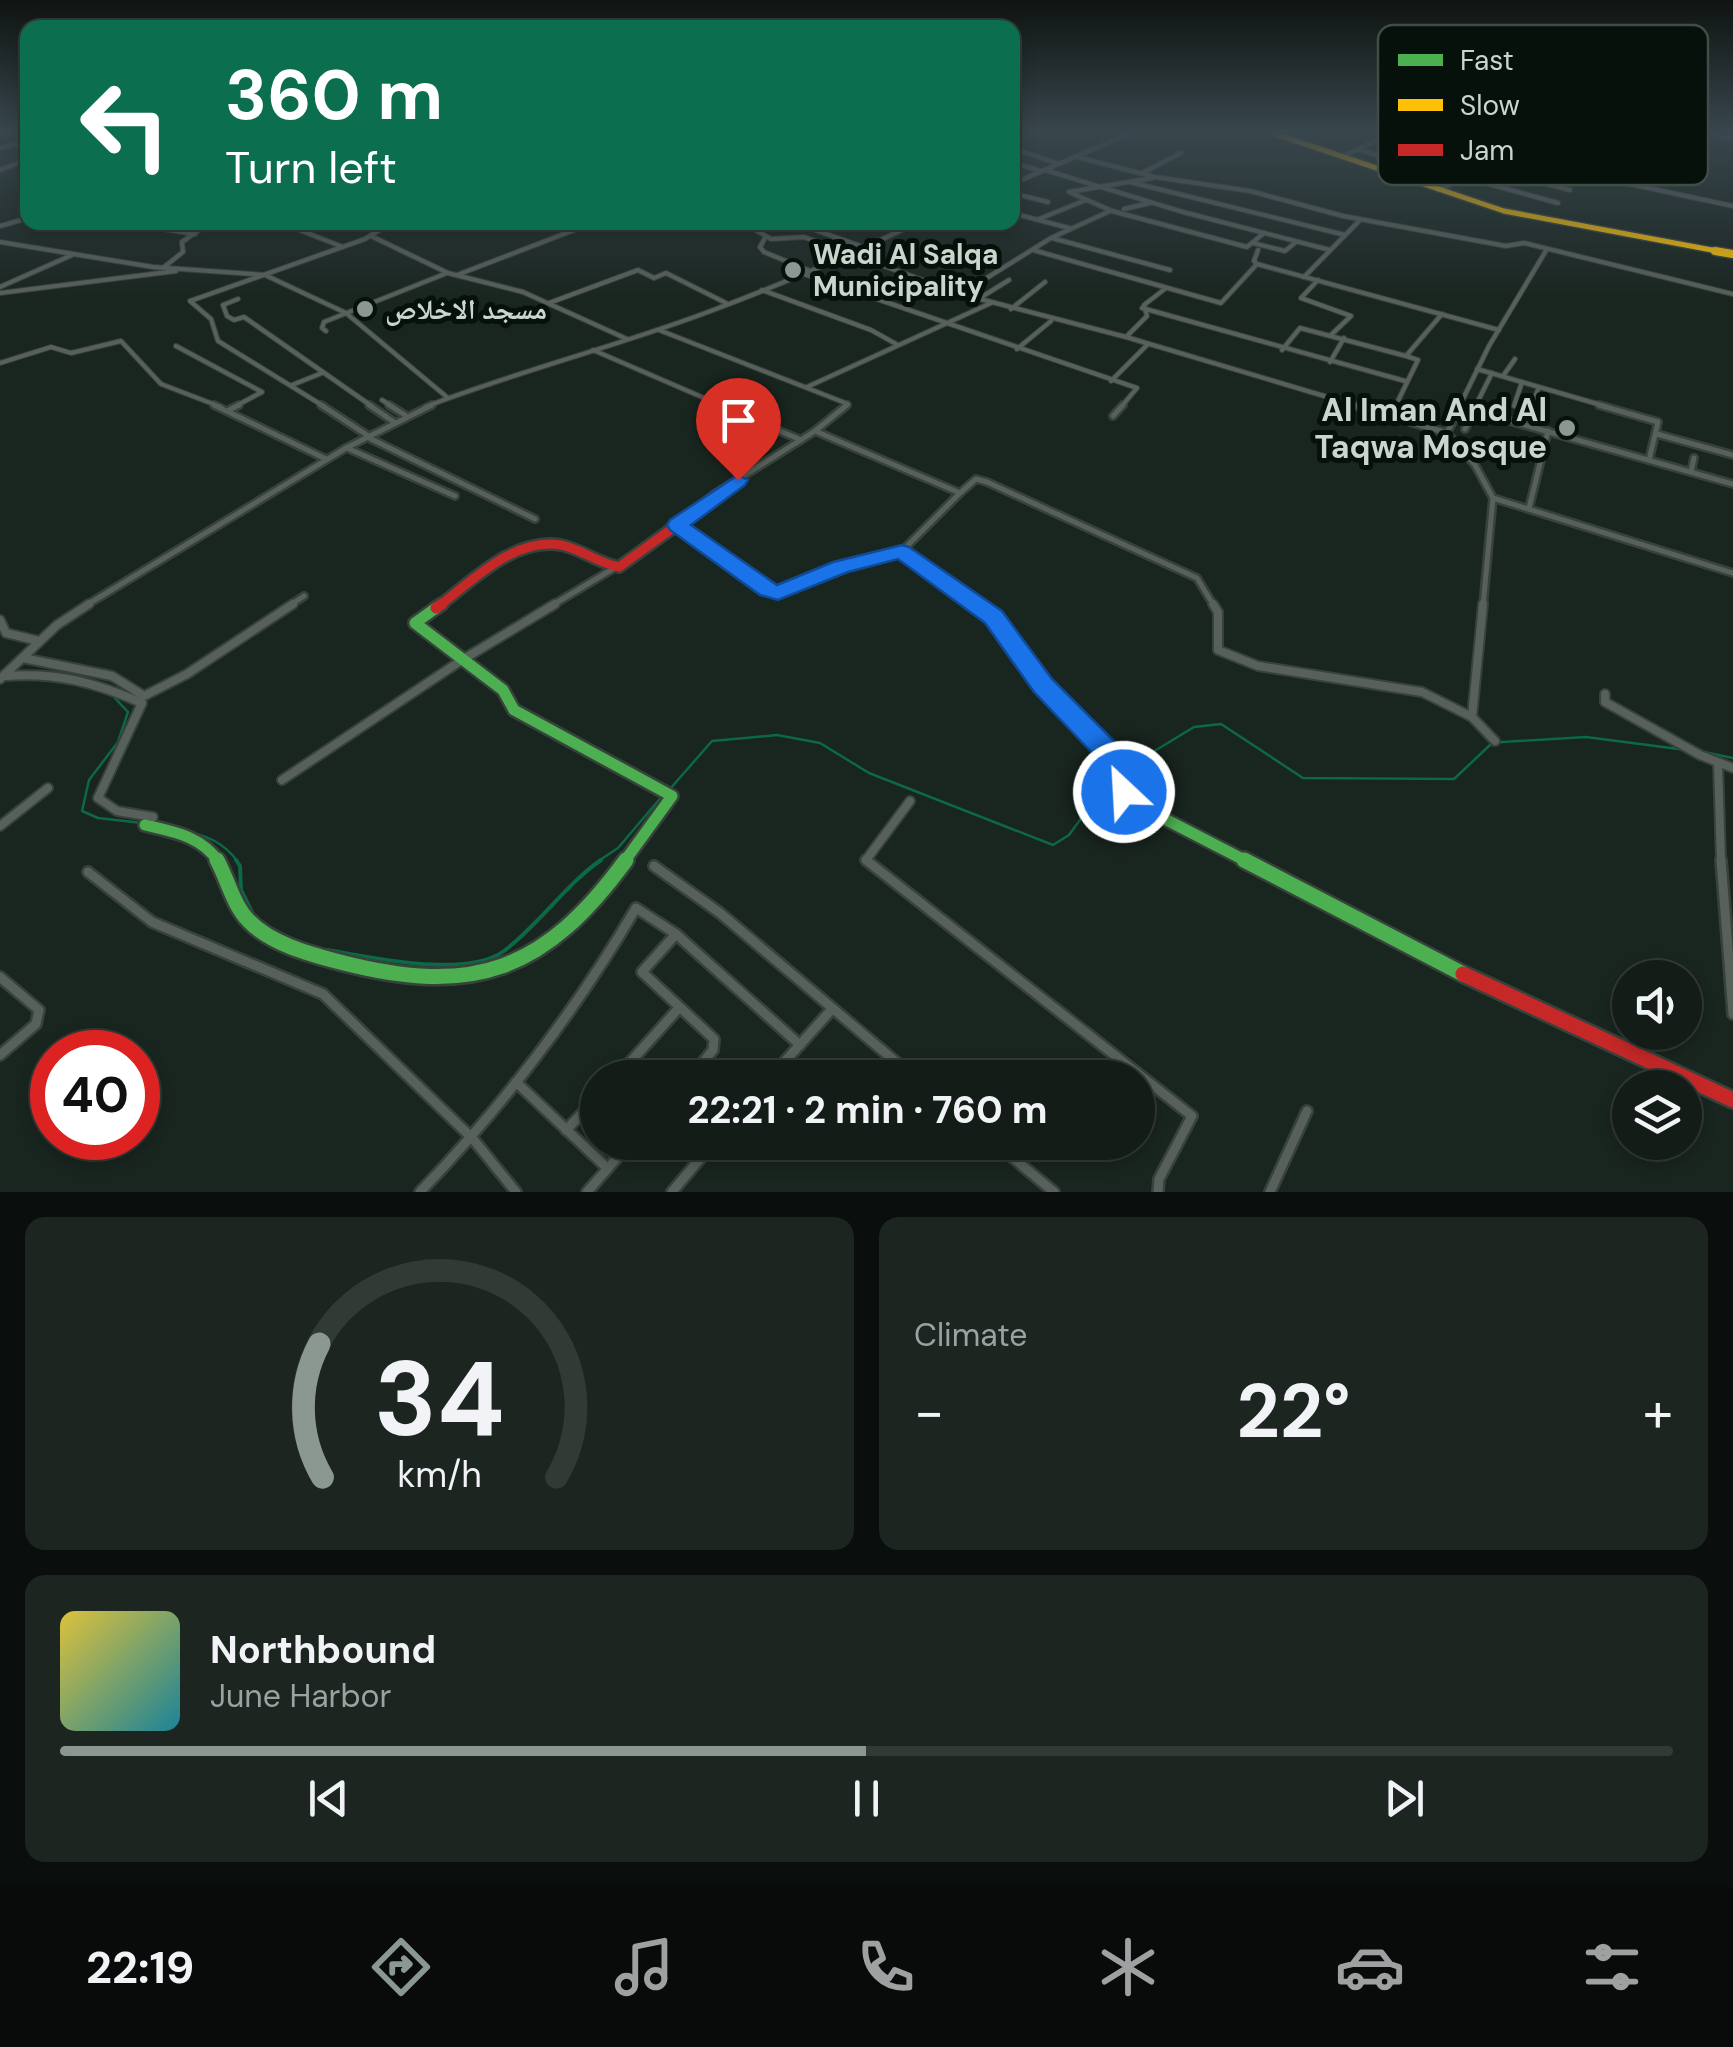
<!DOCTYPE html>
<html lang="en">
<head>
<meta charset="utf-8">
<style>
  :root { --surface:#131c17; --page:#1c2520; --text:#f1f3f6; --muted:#9da1a1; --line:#323a36; --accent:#8b9891 }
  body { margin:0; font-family:"DM Sans","Noto Naskh Arabic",sans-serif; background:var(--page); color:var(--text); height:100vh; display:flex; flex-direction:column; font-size:38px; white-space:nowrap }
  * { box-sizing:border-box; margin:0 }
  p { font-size:32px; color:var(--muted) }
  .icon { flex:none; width:55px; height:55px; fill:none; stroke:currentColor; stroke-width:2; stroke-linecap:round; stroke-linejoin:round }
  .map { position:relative; height:1192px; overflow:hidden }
  .panel { display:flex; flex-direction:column; gap:25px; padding:25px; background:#0a0f0d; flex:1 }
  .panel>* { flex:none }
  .top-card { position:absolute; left:20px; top:20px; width:1000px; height:210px; border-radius:20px; box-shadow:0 5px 15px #0003,0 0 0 2px var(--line); background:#0b6e4f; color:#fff; overflow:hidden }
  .tools { position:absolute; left:1612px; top:960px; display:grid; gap:20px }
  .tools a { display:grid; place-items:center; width:90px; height:90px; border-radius:50%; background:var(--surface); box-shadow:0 5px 15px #0003,0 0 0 2px var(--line); font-size:50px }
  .speed { position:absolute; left:30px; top:1030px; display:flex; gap:20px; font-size:50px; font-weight:700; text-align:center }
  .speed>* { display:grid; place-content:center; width:130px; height:130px; border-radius:50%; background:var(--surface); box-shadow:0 5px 15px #0003,0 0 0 2px var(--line); line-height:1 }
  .speed .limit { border:15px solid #d22; background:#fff; color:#111 }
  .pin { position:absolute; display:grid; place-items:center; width:85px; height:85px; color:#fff; margin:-102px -42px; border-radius:50% 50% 50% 0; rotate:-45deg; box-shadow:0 0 10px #0007 }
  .pin .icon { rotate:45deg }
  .me { position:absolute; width:110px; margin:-55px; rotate:335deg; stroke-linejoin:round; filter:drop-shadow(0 0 8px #0008) }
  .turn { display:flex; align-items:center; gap:35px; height:210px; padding:0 40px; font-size:45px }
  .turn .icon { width:130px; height:130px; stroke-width:2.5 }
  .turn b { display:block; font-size:70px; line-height:85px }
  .big { font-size:75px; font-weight:700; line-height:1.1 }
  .panel .widget { flex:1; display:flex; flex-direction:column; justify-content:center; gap:15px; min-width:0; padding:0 35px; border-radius:20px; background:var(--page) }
  .panel .dial { align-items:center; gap:0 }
  .dial svg { height:260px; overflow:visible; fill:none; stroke:var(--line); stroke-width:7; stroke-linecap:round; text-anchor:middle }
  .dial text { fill:var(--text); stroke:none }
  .song { display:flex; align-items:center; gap:30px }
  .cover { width:120px; height:120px; border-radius:15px; background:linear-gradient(135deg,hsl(50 70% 55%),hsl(190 70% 35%)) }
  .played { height:10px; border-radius:5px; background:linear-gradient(90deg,var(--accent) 50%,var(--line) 50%) }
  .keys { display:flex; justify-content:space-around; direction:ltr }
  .heat { display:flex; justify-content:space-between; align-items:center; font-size:55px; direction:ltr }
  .panel .tiles { flex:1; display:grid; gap:25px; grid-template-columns:1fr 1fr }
  .widget:last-child { grid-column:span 2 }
  .trip { position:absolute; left:580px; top:1060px; width:575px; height:100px; border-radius:50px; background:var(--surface); box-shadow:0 5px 15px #0003,0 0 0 2px var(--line); font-weight:700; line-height:100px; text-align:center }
  .menu { display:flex; height:160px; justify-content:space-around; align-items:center; background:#080b09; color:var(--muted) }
  .menu .icon { width:70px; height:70px }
  .menu .active { color:var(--accent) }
  .menu b { font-size:45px; color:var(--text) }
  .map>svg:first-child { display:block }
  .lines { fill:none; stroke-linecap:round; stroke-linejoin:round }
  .stream-far1 { stroke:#0c6845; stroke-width:2.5 }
  .stream { stroke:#0c6845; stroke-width:4 }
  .street-far3-casing { stroke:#38423c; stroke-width:6 }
  .street-far2-casing { stroke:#38423c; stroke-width:10 }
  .street-far1-casing { stroke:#38423c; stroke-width:12 }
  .street-casing { stroke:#38423c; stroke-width:14 }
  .fast-far2-casing { stroke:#38423c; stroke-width:14 }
  .fast-far1-casing { stroke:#38423c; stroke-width:16 }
  .fast-casing { stroke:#38423c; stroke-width:20 }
  .slow-far1-casing { stroke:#38423c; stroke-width:8 }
  .slow-casing { stroke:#38423c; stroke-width:11 }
  .jam-far2-casing { stroke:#38423c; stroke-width:14 }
  .jam-far1-casing { stroke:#38423c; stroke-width:16 }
  .jam-casing { stroke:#38423c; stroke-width:20 }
  .street-far3 { stroke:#58605c; stroke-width:4 }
  .street-far2 { stroke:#58605c; stroke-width:5 }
  .street-far1 { stroke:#58605c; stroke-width:8 }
  .street { stroke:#58605c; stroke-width:9 }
  .fast-far2 { stroke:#4caf50; stroke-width:9 }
  .fast-far1 { stroke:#4caf50; stroke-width:11 }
  .fast { stroke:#4caf50; stroke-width:15 }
  .slow-far1 { stroke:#ffc107; stroke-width:5 }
  .slow { stroke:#ffc107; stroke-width:8 }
  .jam-far2 { stroke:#c62828; stroke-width:9 }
  .jam-far1 { stroke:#c62828; stroke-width:11 }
  .jam { stroke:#c62828; stroke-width:15 }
  .route { fill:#1a73e8; stroke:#114b97; stroke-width:2.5 }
  .poi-dot { fill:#8b9891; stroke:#07110c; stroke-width:4 }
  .labels { text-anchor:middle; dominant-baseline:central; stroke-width:10; stroke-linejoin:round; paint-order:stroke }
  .far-poi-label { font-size:28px; font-weight:bold; fill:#c9d6ce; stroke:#07110c; text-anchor:start }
  .poi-label { font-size:32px; font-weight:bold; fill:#c9d6ce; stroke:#07110c; text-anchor:end }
  .key { fill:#07110c; stroke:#414c46; stroke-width:2.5 }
  .key-label { font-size:28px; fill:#c9d6ce }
</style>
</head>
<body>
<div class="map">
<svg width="1733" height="1192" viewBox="0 0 1733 1192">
  <rect width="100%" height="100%" fill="#19251f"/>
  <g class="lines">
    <g class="stream-far1">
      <path d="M112,695L128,712L118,742L89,780L82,811L98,818L142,823"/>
      <path d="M1704,752L1733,758"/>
      <path d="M1143,758L1194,727L1221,724L1303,778L1454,779L1490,745L1502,742L1586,737L1686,750"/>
      <path d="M670,789L712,741L777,735L820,743L869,773L1053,845L1069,835L1109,780"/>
      <path d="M180,830C205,835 223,841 238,862"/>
      <path d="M597,862L618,848L664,794"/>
    </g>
    <g class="stream">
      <path d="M236,860L240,866L241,890L256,920"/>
      <path d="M327,950C371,957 466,979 504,951C540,924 565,885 601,860"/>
    </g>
    <defs>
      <g id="street-far3">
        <path d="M1437,132L1616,181L1733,206"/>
        <path d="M1702,133L1733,139"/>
        <path d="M1438,147L1576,183"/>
        <path d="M0,148L28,141"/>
        <path d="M1012,148L1059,164"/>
        <path d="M1357,149L1428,171"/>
        <path d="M1077,157L1155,177L1250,191L1343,216L1506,246L1524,243L1733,294"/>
        <path d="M1341,157L1394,132"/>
        <path d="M1012,162L1040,171"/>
        <path d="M1475,165L1570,190"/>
        <path d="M0,170L28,159"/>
        <path d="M1045,170L1183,212L1330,250"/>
        <path d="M1142,173L1181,153"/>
        <path d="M1152,178L1069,192L1112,211L1247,247L1264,233"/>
        <path d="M1467,178L1558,203"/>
        <path d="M1410,181L1440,166"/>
        <path d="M1130,182L1345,235"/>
        <path d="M1012,184L1133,132"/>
        <path d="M1438,190L1486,168"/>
        <path d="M1012,193L1048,202"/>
        <path d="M1124,209L1150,203"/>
        <path d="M1012,213L1069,228"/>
        <path d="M1039,219L1086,200"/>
        <path d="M118,222L195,234"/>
        <path d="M279,222L343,247"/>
        <path d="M742,222L771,239L804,237L961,294L1126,337L1361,407"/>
        <path d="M793,222L863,247"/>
        <path d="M875,222L896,230"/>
        <path d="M0,226L28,218"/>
        <path d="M756,230L776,222"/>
        <path d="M371,236L448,273L523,292L627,339"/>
        <path d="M765,238L760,247L764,252L808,270"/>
        <path d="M1052,238L1170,270"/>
        <path d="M0,242L153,267L265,275L346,313L448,398"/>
        <path d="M1253,243L1285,251L1296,242"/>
        <path d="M1033,250L1221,303L1257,264"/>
        <path d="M1258,250L1254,261L1257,264L1499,330"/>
        <path d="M164,267L183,252L182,242L210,222"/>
        <path d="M804,274L1137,388L1121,407"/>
        <path d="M457,275L595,222"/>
        <path d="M1304,277L1360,220"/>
        <path d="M1318,280L1301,298L1351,316L1332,334"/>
        <path d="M0,287L72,255"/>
        <path d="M762,290L871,330L898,345"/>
        <path d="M0,293L176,271"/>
        <path d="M961,294L1051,238L1110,211"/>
        <path d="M980,298L1009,280"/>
        <path d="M238,299L223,305L227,316L234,320L244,317L373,407"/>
        <path d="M549,303L638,270L654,278L666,273L726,303"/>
        <path d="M1142,308L1405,381"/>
        <path d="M1011,309L1045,282"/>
        <path d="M659,330L848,404L844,407"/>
        <path d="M326,331L322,328L324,322L447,273"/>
        <path d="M1127,336L1147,316L1144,305L1166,288"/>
        <path d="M176,346L262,392L234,407"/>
        <path d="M1017,349L1051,321"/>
        <path d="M593,350L725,407"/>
        <path d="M1282,350L1300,328L1406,356"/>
        <path d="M1330,362L1344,338"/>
        <path d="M0,363L51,347L71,353L121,341L161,384L221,407"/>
        <path d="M1477,369L1608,407"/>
        <path d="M1503,376L1515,359"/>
        <path d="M1111,381L1148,344"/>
        <path d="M292,385L322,373"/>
        <path d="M807,387L991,303"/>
        <path d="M382,400L393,407"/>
        <path d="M1514,406L1522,382"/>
        <path d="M325,407L218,341L211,319L190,301L365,239L392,222"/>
        <path d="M425,407C518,371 615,347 708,312C780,285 850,255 919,222"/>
        <path d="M1395,407L1418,360L1406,356L1442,314"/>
        <path d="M1459,407L1489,346L1547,249"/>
        <path d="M1475,407L1492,373"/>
        <path d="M1531,407L1539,387"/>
      </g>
      <g id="street-far2">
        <path d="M214,405L326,459"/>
        <path d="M321,405L367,435"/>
        <path d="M369,405L394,422"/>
        <path d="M389,405L405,415"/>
        <path d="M719,405L801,440"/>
        <path d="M847,405L815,431L960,493L976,479L987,482L1197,578L1214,606"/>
        <path d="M1352,405L1447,433L1475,465L1493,498L1733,573"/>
        <path d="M1599,405L1658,422L1649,460"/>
        <path d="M229,410L239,405"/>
        <path d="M1475,411L1733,484"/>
        <path d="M1113,416L1123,405"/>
        <path d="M1391,416L1396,405"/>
        <path d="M1465,429L1477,405"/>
        <path d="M1447,433L1461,405"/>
        <path d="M1657,434L1733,455"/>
        <path d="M367,437L535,519"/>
        <path d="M347,448L455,496"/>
        <path d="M1691,472L1694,458"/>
        <path d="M1529,508L1548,431"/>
        <path d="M677,525L713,495L815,431"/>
        <path d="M902,551L960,493"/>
        <path d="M85,606L346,448L432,405"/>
        <path d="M289,606L304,596"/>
        <path d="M551,606L616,567"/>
        <path d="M1483,606L1493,498"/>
      </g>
      <g id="street-far1">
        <path d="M1213,604L1218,612V650L1258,666L1422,692L1472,717"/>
        <path d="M1483,604L1472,717L1495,741"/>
        <path d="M0,620L6,633L39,641"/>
        <path d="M23,658L112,676L144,696L187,674L293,604"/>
        <path d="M6,676C57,672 96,683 142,703L98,798L117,811L153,817"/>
        <path d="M0,679L57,625L89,604"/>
        <path d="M1605,694V702L1700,755L1733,768"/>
        <path d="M1718,764L1721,862"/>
        <path d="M282,780L462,660L555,604"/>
        <path d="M0,826L48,788"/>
        <path d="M869,862L866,860L910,801"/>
      </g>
      <g id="street">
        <path d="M866,860L1192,1116L1159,1179L1158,1192"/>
        <path d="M1721,860L1733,1014"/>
        <path d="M654,866L720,913L915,1078"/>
        <path d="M88,872L152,922L323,994L473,1139L516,1192"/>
        <path d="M676,934L642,972L714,1039L713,1050L690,1078"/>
        <path d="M0,977L39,1010L36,1024L0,1055"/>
        <path d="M616,1078L678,1009"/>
        <path d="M770,1078L832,1009"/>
        <path d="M516,1082L606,1167"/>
        <path d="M566,1130L598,1097"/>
        <path d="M683,1142L701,1158"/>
        <path d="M994,1142L1054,1192"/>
        <path d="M420,1192C504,1105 575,1012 636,908L676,934L800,1045"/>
        <path d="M587,1192L631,1142"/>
        <path d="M672,1192L714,1142"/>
        <path d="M1270,1192L1307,1111"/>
      </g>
      <path id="fast-far2" d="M756,581L778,593L841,567L902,551L979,606"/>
      <g id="fast-far1">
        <path d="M975,604L994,617L1043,685L1108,752L1132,802L1248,862"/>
        <path d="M436,608L415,623L503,690L514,710L672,796L624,862"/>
        <path d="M145,825C175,832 201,836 219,862"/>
      </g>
      <g id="fast">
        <path d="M217,860C228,880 233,905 249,921C271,944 310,954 340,962C474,997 545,971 626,860"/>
        <path d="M1244,860L1463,974"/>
      </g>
      <path id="slow-far1" d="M1270,132L1504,211L1728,253"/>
      <path id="slow" d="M1715,251L1733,254"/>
      <path id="jam-far2" d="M439,606C472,581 514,537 561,545C581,549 598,563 619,567L677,525L756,581"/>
      <path id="jam-far1" d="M436,608L442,604"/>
      <path id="jam" d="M1463,974L1733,1100"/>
    </defs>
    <use href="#street-far3" class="street-far3-casing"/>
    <use href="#street-far2" class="street-far2-casing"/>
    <use href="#street-far1" class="street-far1-casing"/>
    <use href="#street" class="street-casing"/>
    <use href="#fast-far2" class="fast-far2-casing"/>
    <use href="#fast-far1" class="fast-far1-casing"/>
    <use href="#fast" class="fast-casing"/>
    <use href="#slow-far1" class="slow-far1-casing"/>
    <use href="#slow" class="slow-casing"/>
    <use href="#jam-far2" class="jam-far2-casing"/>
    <use href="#jam-far1" class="jam-far1-casing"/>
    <use href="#jam" class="jam-casing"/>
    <use href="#street-far3" class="street-far3"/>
    <use href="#street-far2" class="street-far2"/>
    <use href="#street-far1" class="street-far1"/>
    <use href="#street" class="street"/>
    <use href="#fast-far2" class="fast-far2"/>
    <use href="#fast-far1" class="fast-far1"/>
    <use href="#fast" class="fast"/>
    <use href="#slow-far1" class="slow-far1"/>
    <use href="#slow" class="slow"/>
    <use href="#jam-far2" class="jam-far2"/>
    <use href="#jam-far1" class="jam-far1"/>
    <use href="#jam" class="jam"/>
  </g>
  <linearGradient id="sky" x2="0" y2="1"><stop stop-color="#0e1411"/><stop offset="0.44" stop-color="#38464d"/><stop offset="1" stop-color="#38464d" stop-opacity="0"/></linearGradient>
  <rect width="1733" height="299" fill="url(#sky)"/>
  <path class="route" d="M738,475L748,480L745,485L691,525L777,585L833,562L902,545L909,547L1002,611L1052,679L1117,744L1137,792L1133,800L1124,803L1114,800L1096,757L1034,692L985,623L898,559L848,572L778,600L760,595L670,530L667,525L670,520Z"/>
  <g class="poi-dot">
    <circle cx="793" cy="270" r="10"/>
    <circle cx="365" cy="309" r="10"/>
    <circle cx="1567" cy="428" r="10"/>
  </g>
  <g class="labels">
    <g class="far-poi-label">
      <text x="813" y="254">Wadi Al Salqa<tspan x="813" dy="32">Municipality</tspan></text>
      <text x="385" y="309">مسجد الاخلاص</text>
    </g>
    <g class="poi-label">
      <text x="1547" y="410">Al Iman And Al<tspan x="1547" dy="37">Taqwa Mosque</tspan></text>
    </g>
  </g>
  <rect x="1378" y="25" width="330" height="160" rx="15" class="key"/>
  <rect x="1398" y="54" width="45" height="12" fill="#4caf50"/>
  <rect x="1398" y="99" width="45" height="12" fill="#ffc107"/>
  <rect x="1398" y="144" width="45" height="12" fill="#c62828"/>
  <g class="key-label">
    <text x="1460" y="70">Fast</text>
    <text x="1460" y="115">Slow</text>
    <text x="1460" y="160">Jam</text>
  </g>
</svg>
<div class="tools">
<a><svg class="icon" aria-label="sound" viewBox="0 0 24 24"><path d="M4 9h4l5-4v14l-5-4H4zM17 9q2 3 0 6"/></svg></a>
<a><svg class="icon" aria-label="layers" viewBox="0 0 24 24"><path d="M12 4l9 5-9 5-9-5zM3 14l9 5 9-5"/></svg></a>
</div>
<div class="speed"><div class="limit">40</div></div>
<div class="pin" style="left:738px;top:480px;background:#d93025"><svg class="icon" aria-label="arrive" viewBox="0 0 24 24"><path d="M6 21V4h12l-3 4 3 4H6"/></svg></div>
<svg class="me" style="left:1124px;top:792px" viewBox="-20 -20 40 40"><circle r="17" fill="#1a73e8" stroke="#fff" stroke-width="3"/><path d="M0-11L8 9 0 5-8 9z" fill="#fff"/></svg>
<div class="trip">22:21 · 2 min · 760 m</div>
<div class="top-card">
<div class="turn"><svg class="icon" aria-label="left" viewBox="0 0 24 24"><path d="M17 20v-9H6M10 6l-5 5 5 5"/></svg><div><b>360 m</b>Turn left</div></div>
</div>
</div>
<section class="panel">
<div class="tiles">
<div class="widget dial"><svg viewBox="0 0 100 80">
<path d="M14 69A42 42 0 1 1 86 69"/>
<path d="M14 69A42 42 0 0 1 13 28" stroke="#8b9891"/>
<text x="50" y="56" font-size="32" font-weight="700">34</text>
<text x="50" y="72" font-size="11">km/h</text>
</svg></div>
<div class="widget"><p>Climate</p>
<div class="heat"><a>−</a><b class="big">22°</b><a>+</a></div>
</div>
<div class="widget">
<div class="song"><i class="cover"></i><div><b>Northbound</b><p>June Harbor</p></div></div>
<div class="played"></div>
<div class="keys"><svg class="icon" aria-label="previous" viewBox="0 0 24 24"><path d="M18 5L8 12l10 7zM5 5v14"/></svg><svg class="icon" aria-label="pause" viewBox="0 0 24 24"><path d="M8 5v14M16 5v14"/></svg><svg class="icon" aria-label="next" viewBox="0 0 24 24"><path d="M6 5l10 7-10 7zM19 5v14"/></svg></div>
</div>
</div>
</section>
<nav class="menu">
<b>22:19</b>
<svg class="icon active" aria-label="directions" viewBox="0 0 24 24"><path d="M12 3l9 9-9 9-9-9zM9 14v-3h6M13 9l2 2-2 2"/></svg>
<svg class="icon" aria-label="music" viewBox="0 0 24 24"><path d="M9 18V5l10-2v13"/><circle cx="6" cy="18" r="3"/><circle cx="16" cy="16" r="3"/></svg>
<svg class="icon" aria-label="phone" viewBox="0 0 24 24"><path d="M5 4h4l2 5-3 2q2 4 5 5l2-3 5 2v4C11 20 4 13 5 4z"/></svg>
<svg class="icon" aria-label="climate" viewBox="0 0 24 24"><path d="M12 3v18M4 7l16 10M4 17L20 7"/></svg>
<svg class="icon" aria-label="car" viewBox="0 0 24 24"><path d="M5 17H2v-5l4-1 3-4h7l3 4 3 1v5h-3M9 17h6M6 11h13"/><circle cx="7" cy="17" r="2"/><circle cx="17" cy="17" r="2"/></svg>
<svg class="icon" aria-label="filters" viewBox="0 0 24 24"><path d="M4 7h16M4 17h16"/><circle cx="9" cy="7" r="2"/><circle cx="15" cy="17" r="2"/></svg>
</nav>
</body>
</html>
